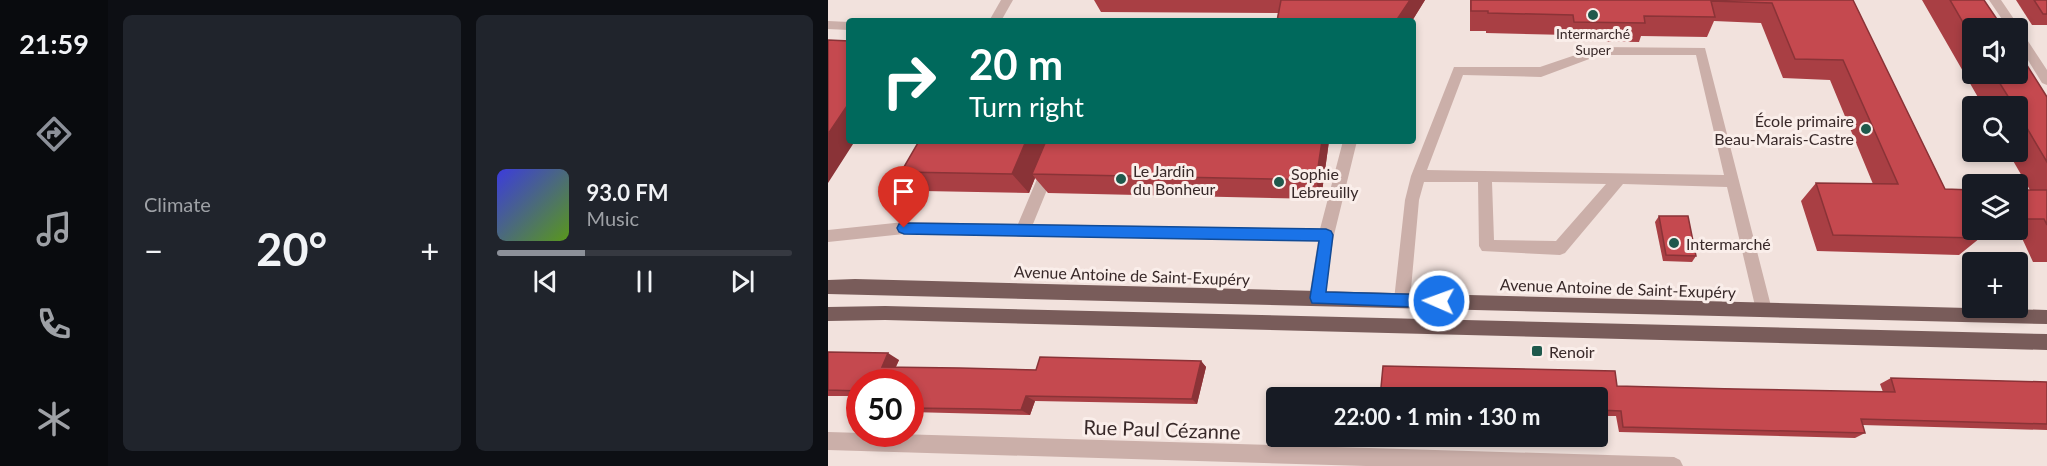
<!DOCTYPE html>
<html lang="en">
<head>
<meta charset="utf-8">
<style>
  :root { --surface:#171b24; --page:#20242c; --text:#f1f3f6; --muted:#9ea1a6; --line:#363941; --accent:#8c9099 }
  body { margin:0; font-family:Lato,sans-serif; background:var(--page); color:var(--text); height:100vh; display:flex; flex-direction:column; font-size:22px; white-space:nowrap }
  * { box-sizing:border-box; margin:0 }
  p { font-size:20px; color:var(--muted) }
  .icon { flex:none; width:33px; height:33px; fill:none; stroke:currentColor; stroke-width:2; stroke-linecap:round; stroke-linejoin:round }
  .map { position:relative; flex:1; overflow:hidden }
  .drawer { display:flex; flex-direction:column; gap:15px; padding:15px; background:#0d0f14; width:720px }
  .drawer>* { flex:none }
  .guide { position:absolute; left:18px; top:18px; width:570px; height:126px; border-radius:6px; box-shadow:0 3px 9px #0003; background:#00695c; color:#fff; overflow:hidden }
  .fabs { position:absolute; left:1134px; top:18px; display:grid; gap:12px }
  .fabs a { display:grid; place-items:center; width:66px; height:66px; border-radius:6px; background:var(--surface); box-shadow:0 3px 9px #0003; font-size:30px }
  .speed { position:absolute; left:18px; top:369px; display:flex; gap:12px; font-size:30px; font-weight:700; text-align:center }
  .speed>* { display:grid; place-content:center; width:78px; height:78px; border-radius:50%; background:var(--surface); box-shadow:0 3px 9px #0003; line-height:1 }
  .speed .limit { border:9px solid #d22; background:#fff; color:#111 }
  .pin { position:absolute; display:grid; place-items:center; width:51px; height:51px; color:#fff; margin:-62px -26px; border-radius:50% 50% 50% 0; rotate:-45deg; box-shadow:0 0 6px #0007 }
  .pin .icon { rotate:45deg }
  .me { position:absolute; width:66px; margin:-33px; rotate:272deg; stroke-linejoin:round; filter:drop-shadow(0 0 4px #0008) }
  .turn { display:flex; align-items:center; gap:21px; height:126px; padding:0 24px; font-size:27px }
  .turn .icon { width:78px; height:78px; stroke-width:2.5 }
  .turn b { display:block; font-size:42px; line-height:51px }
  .big { font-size:45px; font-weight:700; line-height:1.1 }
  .drawer .tile { flex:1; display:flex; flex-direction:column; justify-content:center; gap:9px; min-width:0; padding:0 21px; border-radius:9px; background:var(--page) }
  .song { display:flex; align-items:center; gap:18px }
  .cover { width:72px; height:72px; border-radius:9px; background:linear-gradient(135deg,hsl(240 70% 55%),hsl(90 70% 35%)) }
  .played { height:6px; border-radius:3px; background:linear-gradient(90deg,var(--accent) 30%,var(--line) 30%) }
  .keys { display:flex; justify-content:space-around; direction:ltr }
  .heat { display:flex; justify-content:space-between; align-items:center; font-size:33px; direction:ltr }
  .drawer .tiles { flex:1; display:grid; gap:15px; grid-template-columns:repeat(2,1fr) }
  .trip { position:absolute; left:438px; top:387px; width:342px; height:60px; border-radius:6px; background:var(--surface); box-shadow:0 3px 9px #0003; font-weight:700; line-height:60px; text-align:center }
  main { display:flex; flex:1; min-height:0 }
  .tabs { display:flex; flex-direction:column; width:108px; justify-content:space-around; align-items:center; background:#090b0e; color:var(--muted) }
  .tabs .icon { width:42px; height:42px }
  .tabs .selected { color:var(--accent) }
  .tabs b { font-size:27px; color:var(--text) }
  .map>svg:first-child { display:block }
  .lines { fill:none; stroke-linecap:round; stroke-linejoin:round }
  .minor { fill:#cbafa9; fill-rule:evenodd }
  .major { fill:#795c5a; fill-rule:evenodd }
  .wall { fill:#a93f44 }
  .shaded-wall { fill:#8a3337 }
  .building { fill:#c5494f; stroke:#8a3337; stroke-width:1.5 }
  .route { fill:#1a73e8; stroke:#114b97; stroke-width:1.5 }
  .poi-dot { fill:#1f594c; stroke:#faeeea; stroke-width:2 }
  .labels { text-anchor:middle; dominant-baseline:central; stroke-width:6; stroke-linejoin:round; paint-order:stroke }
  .far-poi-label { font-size:14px; fill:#382929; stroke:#faeeea }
  .poi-label { font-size:16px; fill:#382929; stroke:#faeeea; text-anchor:start }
  .street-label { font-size:16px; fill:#382929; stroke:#faeeea }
  .near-street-label { font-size:20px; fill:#382929; stroke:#faeeea }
</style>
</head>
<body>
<main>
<nav class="tabs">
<b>21:59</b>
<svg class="icon selected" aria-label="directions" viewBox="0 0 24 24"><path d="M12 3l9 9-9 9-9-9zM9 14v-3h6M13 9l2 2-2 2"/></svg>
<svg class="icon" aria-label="music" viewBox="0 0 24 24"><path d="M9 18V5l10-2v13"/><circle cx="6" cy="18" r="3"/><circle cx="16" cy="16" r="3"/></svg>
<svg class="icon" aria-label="phone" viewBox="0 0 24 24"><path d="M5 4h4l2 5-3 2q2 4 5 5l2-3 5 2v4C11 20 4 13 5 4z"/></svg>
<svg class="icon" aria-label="climate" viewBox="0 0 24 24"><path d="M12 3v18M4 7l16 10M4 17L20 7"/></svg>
</nav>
<section class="drawer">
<div class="tiles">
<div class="tile"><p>Climate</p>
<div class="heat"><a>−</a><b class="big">20°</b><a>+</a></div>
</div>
<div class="tile">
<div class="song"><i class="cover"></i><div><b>93.0 FM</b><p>Music</p></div></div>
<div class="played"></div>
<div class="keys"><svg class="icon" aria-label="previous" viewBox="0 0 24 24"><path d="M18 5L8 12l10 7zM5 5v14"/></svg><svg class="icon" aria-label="pause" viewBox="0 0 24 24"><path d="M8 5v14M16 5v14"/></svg><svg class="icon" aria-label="next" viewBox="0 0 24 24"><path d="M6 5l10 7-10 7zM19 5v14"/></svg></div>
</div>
</div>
</section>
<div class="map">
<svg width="1219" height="466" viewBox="0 0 1219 466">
  <rect width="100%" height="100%" fill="#f2e2dd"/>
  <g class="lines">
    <g class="minor">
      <path d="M173,0H185L173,21H161Z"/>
      <path d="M1161,0H1173L1192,28L1190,31L1194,32L1219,70V85L1214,83L1190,44V28H1180Z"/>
      <path d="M0,21L21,22V30L0,29Z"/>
      <path d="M771,47L877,48L944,310L942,315L936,317L930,315L928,310L899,187L795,184L737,253L732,255L654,251L651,246L650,182H596L591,200L582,300L580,305L574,307L568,305L566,300L577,200L583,176L626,67H712ZM772,55H868L896,175L599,170L635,75L713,77ZM664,182L778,184L728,241L666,240Z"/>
      <path d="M225,141H239L205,224L492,229L515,141H529L506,235L495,303L489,305L483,303L481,298L490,241L76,234L0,242V230L76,222L190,224Z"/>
      <path d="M0,432L846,457L852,460L855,466H538L0,450Z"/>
    </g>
    <g class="major">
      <path d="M27,279L1219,310V324L0,294V280Z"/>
      <path d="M57,306L1219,334V350L57,320L0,321V307Z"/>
    </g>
  </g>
  <g class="wall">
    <path d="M266,0H597L584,21H449L450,13L273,12Z"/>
    <path d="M642,0H1025L1117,189L1144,190V230H1190V190H1202L1180,152H1190V106H1155L1094,0H1156L1144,28V74H1190L1219,97V262H1205L1193,236L1151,235L1152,238L1131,255L989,251L973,201L988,183L1045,184L1002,80L955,78L933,23L886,21L879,37L813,36L811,42L742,41L741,35L658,33V31H642Z"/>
    <path d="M1188,0H1219V25H1204Z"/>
    <path d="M501,141L493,199L220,193L207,178L201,193L95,191L73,172Z"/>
    <path d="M831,216L868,256L864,262L835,261L827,222Z"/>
    <path d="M0,352L71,360L68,367L208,370L373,361L378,367L369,404L207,401L202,415L82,412V382H32V396H0Z"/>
    <path d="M1063,378L1219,382V430L1034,425L1037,433L1027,438L791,432L788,416H770V398L789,386L1055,392L1052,384Z"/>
  </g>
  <g class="shaded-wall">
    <path d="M582,0H597L584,21H568Z"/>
    <path d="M21,103V141H27L0,183V134Z"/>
    <path d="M198,141H223L204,174L207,178L201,193L184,174Z"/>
    <path d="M494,141H501L493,199L488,180Z"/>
    <path d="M60,353L71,360L65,372L54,367Z"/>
    <path d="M373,361L378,367L369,404L364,399Z"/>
    <path d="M198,396L207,401L202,415L193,410Z"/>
  </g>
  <g class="building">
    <path d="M453,0H582L568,21H449Z"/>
    <path d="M643,0H1025L1117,189L1144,190V218H1142L1144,224V230H1148L1152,238L1005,235L988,183L1070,184L1015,60L967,59L944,3L883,1L887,17L816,16L817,23L746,22L745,15L660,13V11H643Z"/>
    <path d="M1122,0H1156L1175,28H1144V38Z"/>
    <path d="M1206,0H1219V14H1215Z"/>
    <path d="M0,40L21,41V103L0,134Z"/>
    <path d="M1190,51L1219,97V162L1190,113V106H1186L1166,74H1190Z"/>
    <path d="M91,141H198L184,174L73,172Z"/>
    <path d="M218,141H494L488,180L204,174Z"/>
    <path d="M1190,190H1219V225L1216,219H1190Z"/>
    <path d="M831,216H860L868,256L838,255Z"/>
    <path d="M0,352L60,353L54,367L132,368L208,370L212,357L373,361L364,399L198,396L193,410L156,409L82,408V382H32V391L0,390Z"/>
    <path d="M555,366L787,371L789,386L906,389L1067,392L1063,378L1219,382V424L1033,419L1037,433L795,427L793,411L770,410V398H552Z"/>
  </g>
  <path class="route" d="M76,223L498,229L503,231L505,235L498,292L611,295L616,297L618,301L616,306L611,308L484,303L482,298L491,241L76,234L71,232L69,228L71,224Z"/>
  <g class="poi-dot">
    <circle cx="765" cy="15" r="6"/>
    <circle cx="1038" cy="129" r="6"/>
    <circle cx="293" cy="179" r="6"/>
    <circle cx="451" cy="182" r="6"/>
    <circle cx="846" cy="243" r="6"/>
    <rect x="703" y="345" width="12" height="12" rx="3"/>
  </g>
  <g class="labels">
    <g class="far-poi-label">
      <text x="765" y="33">Intermarché<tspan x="765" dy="16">Super</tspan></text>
    </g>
    <g class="poi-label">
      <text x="1026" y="120" text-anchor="end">École primaire<tspan x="1026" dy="18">Beau-Marais-Castre</tspan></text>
      <text x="305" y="170">Le Jardin<tspan x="305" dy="18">du Bonheur</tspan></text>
      <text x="463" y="173">Sophie<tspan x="463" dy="18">Lebreuilly</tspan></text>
      <text x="858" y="243">Intermarché</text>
      <text x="721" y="351">Renoir</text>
    </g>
    <g class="street-label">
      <text transform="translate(304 275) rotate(2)">Avenue Antoine de Saint-Exupéry</text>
      <text transform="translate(790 288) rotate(2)">Avenue Antoine de Saint-Exupéry</text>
    </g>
    <g class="near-street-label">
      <text transform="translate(334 429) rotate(2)">Rue Paul Cézanne</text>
    </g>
  </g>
</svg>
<div class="fabs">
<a><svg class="icon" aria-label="sound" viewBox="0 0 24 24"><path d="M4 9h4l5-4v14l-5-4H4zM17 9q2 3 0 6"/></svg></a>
<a><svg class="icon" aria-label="search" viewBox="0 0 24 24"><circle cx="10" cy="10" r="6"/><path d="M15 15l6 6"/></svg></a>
<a><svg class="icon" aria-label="layers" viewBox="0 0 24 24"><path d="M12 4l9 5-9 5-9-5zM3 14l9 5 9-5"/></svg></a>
<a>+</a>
</div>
<div class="speed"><div class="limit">50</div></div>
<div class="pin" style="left:76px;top:228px;background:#d93025"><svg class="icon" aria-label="arrive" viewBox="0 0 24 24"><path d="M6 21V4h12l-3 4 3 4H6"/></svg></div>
<svg class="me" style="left:611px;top:301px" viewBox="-20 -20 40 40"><circle r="17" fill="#1a73e8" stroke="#fff" stroke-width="3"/><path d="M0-11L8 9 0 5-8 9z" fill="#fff"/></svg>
<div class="trip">22:00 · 1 min · 130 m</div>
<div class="guide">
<div class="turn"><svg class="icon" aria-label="right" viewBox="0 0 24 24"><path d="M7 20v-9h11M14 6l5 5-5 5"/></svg><div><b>20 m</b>Turn right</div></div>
</div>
</div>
</main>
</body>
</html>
